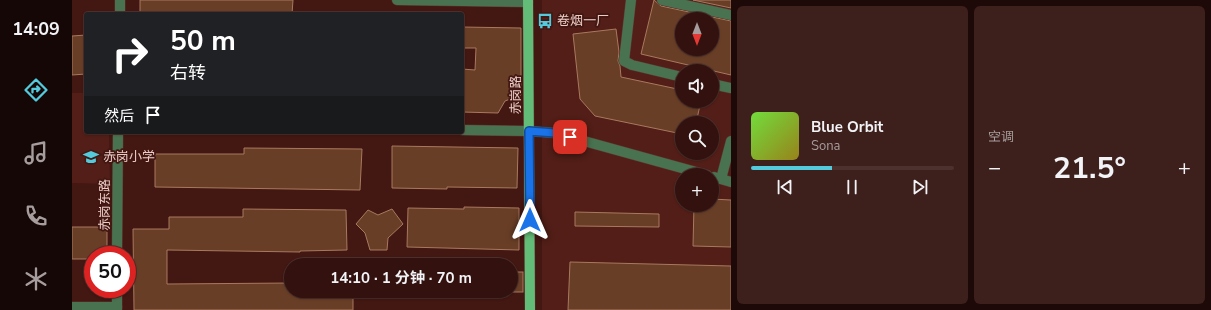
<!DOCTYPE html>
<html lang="zh">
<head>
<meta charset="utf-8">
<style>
  :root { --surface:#32110e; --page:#3d1f1c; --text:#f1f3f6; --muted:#a89d9e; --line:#4d312e; --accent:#54cadd }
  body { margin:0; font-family:"Nunito Sans","Noto Sans SC",sans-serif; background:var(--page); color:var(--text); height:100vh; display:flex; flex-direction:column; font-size:15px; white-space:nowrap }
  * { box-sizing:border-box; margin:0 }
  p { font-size:13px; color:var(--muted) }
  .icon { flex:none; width:22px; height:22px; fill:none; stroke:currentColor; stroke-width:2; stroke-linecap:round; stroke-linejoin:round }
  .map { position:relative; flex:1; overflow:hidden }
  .side { display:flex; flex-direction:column; gap:6px; padding:6px; background:#1c0908; width:480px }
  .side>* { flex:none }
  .top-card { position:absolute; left:12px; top:12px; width:380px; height:122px; border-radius:4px; box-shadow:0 1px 3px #0004,0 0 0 1px var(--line); background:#202124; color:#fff; overflow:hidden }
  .needle { width:26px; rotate:180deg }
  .controls { position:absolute; left:603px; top:12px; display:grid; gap:8px }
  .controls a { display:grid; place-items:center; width:44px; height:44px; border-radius:50%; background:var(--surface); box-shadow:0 1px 3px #0004,0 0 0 1px var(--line); font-size:20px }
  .speed { position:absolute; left:12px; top:246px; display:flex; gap:8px; font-size:20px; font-weight:700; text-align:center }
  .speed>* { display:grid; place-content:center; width:52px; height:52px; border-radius:50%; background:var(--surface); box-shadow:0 1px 3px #0004,0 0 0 1px var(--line); line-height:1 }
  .speed .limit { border:6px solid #d22; background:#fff; color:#111 }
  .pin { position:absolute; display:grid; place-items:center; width:34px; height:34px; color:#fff; margin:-17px; border-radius:8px; box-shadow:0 2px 6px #0006 }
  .me { position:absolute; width:44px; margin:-22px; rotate:0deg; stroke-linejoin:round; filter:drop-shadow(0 0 3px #0008) }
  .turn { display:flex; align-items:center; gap:14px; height:84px; padding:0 20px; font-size:18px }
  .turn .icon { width:52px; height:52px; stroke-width:2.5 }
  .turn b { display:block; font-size:28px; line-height:34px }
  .then { display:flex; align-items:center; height:38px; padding:0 20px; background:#0003; gap:8px; font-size:15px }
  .big { font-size:30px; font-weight:700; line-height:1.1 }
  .side .widget { flex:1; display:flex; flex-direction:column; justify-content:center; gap:6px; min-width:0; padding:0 14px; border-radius:6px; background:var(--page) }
  .song { display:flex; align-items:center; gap:12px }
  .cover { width:48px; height:48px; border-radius:6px; background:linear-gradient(135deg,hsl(100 70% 55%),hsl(50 70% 35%)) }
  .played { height:4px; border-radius:2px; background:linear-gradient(90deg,var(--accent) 40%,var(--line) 40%) }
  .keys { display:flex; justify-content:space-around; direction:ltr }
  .heat { display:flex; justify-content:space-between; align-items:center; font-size:22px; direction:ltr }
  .side .tiles { flex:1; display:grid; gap:6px; grid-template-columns:repeat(2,1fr) }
  .trip { position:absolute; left:212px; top:258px; width:234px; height:40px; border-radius:20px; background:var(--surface); box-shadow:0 1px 3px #0004,0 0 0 1px var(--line); font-weight:700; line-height:40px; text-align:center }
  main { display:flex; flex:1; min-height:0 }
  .menu { display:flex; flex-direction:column; width:72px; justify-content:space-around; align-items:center; background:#140706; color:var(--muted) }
  .menu .icon { width:28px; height:28px }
  .menu .active { color:var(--accent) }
  .menu b { font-size:18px; color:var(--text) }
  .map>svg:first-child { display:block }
  .built { fill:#521e17; fill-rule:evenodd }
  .building { fill:#693e26; stroke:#a8795f; fill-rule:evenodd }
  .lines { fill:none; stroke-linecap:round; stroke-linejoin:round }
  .minor-casing { stroke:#5e342f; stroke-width:11 }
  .major-casing { stroke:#5e342f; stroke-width:11 }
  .minor { stroke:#497250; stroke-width:10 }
  .major { stroke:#63bc77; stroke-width:10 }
  .route-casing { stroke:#114b97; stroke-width:10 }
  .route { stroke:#1a73e8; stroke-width:7 }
  .labels { text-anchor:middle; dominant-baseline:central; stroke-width:3.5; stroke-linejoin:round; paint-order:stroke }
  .poi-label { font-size:13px; fill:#ebcdc8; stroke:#431712; text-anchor:start }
  .street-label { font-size:13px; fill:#ebcdc8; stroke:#431712 }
</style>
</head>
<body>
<main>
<nav class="menu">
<b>14:09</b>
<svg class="icon active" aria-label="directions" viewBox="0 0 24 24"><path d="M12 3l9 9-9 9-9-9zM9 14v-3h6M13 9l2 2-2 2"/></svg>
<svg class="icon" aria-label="music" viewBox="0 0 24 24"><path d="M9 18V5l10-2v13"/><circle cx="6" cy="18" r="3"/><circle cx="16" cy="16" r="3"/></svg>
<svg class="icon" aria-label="phone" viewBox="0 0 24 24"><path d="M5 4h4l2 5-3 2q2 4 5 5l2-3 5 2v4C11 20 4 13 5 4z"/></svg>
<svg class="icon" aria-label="climate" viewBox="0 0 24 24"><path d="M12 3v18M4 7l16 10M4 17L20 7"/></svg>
</nav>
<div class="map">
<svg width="659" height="310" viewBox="0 0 659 310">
  <rect width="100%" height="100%" fill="#431712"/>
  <g class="built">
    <path d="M470,0H659V310H470ZM610,19H640V49H610ZM610,71H640V101H610ZM610,123H640V153H610ZM610,175H640V205H610Z"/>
    <path d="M0,93H14V132H37L38,184L0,183Z"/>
  </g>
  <g class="building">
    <path d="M68,0H221L220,14H68Z"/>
    <path d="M582,0L589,6L659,21V75L569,54ZM610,19H640V49H610Z"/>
    <path d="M621,0H659V8Z"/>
    <path d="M390,27L449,28V95L433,101L426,113L390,112V69L403,70L404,48H390Z"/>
    <path d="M544,29L547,52L546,61L548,66L549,77L610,90V101H629L624,123H610V134L523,116L508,99L501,34Z"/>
    <path d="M14,35V74L0,75V36Z"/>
    <path d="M320,146L446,148L445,188L375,187V189L320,188Z"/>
    <path d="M172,148L290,149L288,190L83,187V154H172Z"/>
    <path d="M640,199L659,200V247L621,246L622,205H640Z"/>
    <path d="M392,207L447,208V250L335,247L336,208L392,209Z"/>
    <path d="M171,209L274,210L275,250L228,251V252L95,250V284L219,283V291H281V310H62L61,229H97V217H171Z"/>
    <path d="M320,209L331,224L316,238L315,250H298L293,233L284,224L296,210L306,215Z"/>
    <path d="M503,212L587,214V227L503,226Z"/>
    <path d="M0,227H35V255H21V259H0Z"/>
    <path d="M498,262L659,266V310H496Z"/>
    <rect x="439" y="272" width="12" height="20"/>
  </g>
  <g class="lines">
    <defs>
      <g id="minor">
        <path d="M325,0L456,2"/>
        <path d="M559,0L552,61L560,65L610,77"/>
        <path d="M590,0L659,15"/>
        <path d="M48,14V0"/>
        <path d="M640,84L659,88"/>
        <path d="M390,130L457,131L483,133L635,175"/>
        <path d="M642,177L659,182"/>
        <path d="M649,179L659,141"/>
        <path d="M45,255L46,132"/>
        <path d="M0,307H45"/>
        <path d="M45,310V289"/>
      </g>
      <path id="major" d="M456,0L458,310"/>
    </defs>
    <use href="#minor" class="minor-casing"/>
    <use href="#major" class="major-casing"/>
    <use href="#minor" class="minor"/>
    <use href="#major" class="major"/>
  </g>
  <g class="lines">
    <defs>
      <path id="route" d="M458,220L457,131L483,133L498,137"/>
    </defs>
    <use href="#route" class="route-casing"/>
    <use href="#route" class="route"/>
  </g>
  <defs>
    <symbol id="bus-bare" viewBox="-9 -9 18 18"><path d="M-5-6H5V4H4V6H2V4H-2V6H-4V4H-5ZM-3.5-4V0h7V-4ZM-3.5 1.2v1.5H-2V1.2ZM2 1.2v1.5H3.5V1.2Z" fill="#54cadd" stroke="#431712" stroke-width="2.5" paint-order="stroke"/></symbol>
    <symbol id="school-bare" viewBox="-9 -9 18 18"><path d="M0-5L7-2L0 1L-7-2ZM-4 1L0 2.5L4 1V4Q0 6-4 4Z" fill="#54cadd" stroke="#431712" stroke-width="2.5" paint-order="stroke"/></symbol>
  </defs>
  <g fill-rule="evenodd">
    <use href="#bus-bare" x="462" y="10" width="22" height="22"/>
    <use href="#school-bare" x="8" y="146" width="22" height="22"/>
  </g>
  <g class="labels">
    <g class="poi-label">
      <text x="485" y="21">卷烟一厂</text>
      <text x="31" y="157">赤岗小学</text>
    </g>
    <g class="street-label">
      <text transform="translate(444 95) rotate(-90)">赤岗路</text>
      <text transform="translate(33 205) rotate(-90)">赤岗东路</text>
    </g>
  </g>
</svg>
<div class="controls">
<a><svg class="needle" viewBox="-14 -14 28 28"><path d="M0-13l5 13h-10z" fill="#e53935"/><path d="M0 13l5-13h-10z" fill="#a89d9e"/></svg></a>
<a><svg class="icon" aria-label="sound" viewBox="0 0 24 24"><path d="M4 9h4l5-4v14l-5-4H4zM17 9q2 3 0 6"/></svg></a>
<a><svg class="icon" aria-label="search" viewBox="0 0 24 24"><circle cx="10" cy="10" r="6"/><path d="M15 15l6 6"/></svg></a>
<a>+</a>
</div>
<div class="speed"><div class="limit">50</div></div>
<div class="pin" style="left:498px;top:137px;background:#d93025"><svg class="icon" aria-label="arrive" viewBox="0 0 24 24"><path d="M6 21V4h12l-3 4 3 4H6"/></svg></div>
<svg class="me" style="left:458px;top:220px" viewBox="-20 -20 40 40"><path d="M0-17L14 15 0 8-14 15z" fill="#1a73e8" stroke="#fff" stroke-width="4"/></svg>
<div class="trip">14:10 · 1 分钟 · 70 m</div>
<div class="top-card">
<div class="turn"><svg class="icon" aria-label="right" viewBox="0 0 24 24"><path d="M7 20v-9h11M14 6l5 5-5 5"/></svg><div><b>50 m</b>右转</div></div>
<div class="then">然后<svg class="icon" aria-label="arrive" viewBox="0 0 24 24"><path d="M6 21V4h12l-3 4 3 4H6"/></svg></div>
</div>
</div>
<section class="side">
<div class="tiles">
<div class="widget">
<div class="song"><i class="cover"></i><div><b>Blue Orbit</b><p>Sona</p></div></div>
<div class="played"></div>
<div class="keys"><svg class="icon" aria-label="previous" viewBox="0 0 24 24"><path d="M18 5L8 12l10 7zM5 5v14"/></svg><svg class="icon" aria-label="pause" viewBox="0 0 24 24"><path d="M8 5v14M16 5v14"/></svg><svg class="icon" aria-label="next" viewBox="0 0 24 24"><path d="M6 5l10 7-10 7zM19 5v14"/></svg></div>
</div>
<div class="widget"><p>空调</p>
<div class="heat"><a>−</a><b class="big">21.5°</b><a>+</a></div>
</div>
</div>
</section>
</main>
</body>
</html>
